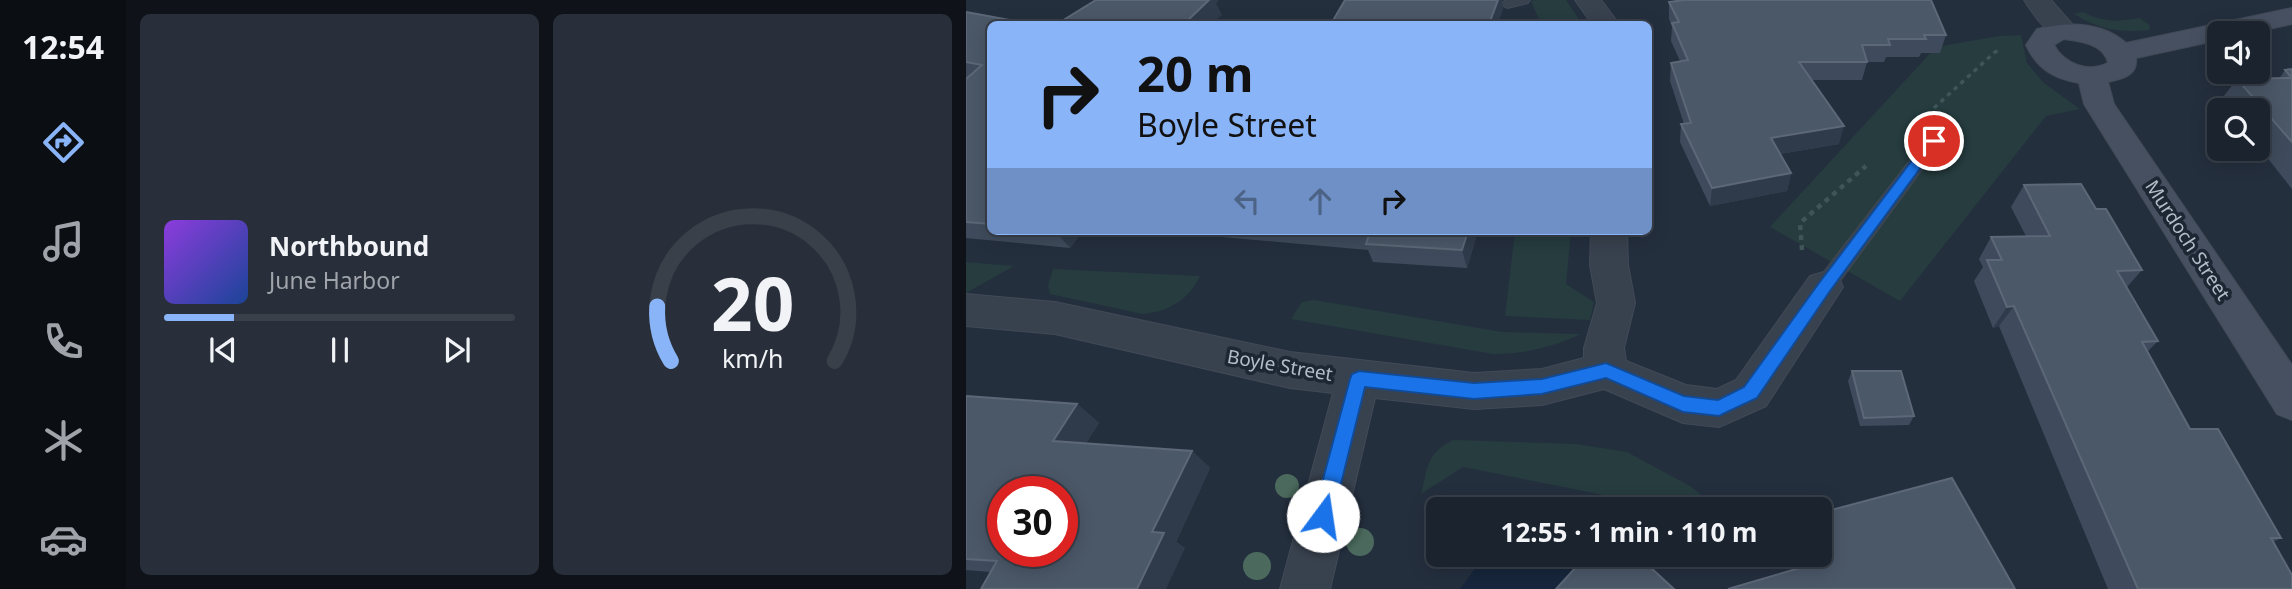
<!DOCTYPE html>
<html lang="en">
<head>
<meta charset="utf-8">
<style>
  :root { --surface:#1b232e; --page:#282f3a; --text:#f1f3f6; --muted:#a0a4aa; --line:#39404a; --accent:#8ab4f8 }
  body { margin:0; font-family:"Noto Sans",sans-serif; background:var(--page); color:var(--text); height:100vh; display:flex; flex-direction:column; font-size:26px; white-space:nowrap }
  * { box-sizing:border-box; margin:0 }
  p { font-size:23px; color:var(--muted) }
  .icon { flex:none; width:38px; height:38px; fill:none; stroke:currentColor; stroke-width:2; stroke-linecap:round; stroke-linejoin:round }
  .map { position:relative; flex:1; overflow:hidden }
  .details { display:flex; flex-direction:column; gap:14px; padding:14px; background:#0f1319; width:840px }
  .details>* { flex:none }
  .guide { position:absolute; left:21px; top:21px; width:665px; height:214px; border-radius:10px; box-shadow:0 4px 18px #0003,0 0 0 2px var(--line); background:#8ab4f8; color:#111; overflow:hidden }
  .buttons { position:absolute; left:1241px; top:21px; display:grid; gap:14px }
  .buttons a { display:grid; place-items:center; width:63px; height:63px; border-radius:10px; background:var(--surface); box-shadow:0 4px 18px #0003,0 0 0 2px var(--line); font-size:35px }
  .speed { position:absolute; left:21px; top:476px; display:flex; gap:14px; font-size:35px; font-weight:700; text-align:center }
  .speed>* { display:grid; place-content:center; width:91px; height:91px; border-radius:50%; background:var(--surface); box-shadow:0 4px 18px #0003,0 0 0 2px var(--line); line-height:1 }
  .speed .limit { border:10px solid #d22; background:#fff; color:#111 }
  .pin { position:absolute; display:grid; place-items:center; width:60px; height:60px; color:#fff; margin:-30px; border:4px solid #fff; border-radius:50%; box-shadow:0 2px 7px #0007 }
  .me { position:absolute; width:77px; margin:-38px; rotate:14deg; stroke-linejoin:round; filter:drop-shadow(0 0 5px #0008) }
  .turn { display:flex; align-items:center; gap:24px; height:147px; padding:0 35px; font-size:32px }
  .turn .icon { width:91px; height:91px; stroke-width:2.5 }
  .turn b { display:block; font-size:49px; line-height:60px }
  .lanes { display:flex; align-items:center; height:66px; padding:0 35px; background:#0003; justify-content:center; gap:35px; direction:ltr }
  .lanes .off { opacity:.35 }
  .details .widget { flex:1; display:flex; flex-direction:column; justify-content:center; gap:10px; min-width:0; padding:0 24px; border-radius:10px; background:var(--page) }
  .details .dial { align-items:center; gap:0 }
  .dial svg { height:182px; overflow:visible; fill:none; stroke:var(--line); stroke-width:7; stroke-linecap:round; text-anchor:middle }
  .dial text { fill:var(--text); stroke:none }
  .song { display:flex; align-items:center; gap:21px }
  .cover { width:84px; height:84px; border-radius:10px; background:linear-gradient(135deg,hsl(270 70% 55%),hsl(220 70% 35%)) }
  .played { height:7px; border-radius:4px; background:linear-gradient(90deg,var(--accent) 20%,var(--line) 20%) }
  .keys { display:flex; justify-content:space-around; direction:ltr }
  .details .tiles { flex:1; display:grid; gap:14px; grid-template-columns:repeat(2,1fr) }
  .trip { position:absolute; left:460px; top:497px; width:406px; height:70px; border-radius:10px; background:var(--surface); box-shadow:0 4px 18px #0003,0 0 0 2px var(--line); font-weight:700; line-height:70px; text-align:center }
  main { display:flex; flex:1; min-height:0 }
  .dock { display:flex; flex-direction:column; width:126px; justify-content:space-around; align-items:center; background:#0b0e12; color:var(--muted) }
  .dock .icon { width:49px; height:49px }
  .dock .selected { color:var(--accent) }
  .dock b { font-size:32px; color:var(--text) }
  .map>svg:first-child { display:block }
  .green { fill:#263c3f }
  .water { fill:#17263c }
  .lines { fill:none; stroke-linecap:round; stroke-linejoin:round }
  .service-casing { stroke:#414a57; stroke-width:2 }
  .minor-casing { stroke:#414a57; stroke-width:2 }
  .secondary-casing { stroke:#414a57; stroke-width:2 }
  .path-far1 { stroke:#3f5557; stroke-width:3.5; stroke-dasharray:4.5 4.5; stroke-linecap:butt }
  .path { stroke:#3f5557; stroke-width:4.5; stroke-dasharray:5 5; stroke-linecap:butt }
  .service { fill:#38414e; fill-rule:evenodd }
  .minor { fill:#38414e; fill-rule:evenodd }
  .secondary { fill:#465061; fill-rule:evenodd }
  .tree { fill:#4b6a5d }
  .wall { fill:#3f4b5c }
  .shaded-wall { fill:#2f3b4b }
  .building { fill:#4b5868; stroke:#5c6777; stroke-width:2; fill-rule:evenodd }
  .route { fill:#1a73e8; stroke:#114b97; stroke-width:2 }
  .labels { text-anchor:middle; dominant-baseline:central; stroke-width:7; stroke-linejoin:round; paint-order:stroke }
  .street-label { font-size:19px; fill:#b4bcc9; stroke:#1d2633 }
</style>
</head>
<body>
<main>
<nav class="dock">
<b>12:54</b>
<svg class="icon selected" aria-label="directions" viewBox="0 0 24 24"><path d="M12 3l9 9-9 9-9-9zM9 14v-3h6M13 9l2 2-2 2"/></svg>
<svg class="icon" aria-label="music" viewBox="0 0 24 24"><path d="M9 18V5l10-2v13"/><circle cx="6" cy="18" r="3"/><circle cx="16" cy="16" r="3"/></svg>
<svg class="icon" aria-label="phone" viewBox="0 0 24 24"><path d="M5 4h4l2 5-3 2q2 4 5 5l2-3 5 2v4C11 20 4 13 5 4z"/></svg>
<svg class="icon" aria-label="climate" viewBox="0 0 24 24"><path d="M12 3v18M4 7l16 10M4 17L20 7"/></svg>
<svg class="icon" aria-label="car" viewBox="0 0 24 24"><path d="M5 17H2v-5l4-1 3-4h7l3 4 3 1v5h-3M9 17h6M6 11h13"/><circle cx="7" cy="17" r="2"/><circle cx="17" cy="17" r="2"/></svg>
</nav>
<section class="details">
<div class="tiles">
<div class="widget">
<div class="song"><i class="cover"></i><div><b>Northbound</b><p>June Harbor</p></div></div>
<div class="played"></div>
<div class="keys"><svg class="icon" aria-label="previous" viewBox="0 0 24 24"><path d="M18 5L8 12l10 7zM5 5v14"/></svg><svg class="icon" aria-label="pause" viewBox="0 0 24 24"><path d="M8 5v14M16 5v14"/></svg><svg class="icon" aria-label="next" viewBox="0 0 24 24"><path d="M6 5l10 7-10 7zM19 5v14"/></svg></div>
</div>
<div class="widget dial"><svg viewBox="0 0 100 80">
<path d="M14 69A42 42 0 1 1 86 69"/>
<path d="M14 69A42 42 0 0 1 8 45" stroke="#8ab4f8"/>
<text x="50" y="56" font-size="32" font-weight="700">20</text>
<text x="50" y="72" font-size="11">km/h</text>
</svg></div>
</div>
</section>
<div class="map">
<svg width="1326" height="589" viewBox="0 0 1326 589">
  <rect width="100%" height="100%" fill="#242f3e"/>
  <g class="green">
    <path d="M570,0H600L616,24H575L565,1Z"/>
    <path d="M1117,12C1137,22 1152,22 1174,18L1183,25L1184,30C1154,33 1134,30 1108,14Z"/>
    <path d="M1055,35L1061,63L1078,83L1114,109L1080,116L934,301L804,227L970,47L1033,36Z"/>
    <path d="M549,231H605L600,284L628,302L624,320L539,316Z"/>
    <path d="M0,262L48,266L0,293Z"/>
    <path d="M87,269L234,276C222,300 204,311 177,314L84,294L82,286Z"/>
    <path d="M348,300L536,332L615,334C590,346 555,355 527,354L325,319L336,302Z"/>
    <path d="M487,440L610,444L661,452L724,486L753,509H708L497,467L455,494C462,467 460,454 487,440Z"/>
  </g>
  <path class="water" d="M519,555H629L605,589H494Z"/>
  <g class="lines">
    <defs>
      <g id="service">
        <path d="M564,0L562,3L541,8L534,4L540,0Z"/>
        <path d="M968,135L974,137L977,141L974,145L865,293L858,295L851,293L848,287L851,281L962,137Z"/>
      </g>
      <g id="minor">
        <path d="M609,0H635L653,24H626Z"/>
        <path d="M1058,0H1085L1112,31L1108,37C1085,43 1070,18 1058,0Z"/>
        <path d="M625,231H661L662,265L669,303L658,348L660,361L720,385L751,389L770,380L844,276L858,272L872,276L877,287L800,406L753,427L717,423L638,389L576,405L508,409L409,398L364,589H314L367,393L324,388L89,334L0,326V294L89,302L324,352L508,373L576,369L618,358V348L631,303L624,265Z"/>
      </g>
      <path id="secondary" d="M1326,8V24L1284,33H1253V40L1170,58C1172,75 1157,79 1142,82L1148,104L1326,365V420L1311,414L1118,104L1113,83C1088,79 1071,69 1060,45L1071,29C1101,22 1135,21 1160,43ZM1098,39C1114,41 1138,44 1142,63C1123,73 1098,64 1088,45Z"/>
    </defs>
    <use href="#service" class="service-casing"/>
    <use href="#minor" class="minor-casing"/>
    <use href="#secondary" class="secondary-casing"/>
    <path class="path-far1" d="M968,108L1029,52L1035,50"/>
    <path class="path" d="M836,250L834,223L900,166"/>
    <use href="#service" class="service"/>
    <use href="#minor" class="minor"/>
    <use href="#secondary" class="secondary"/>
  </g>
  <g class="tree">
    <circle cx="321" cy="486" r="12"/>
    <circle cx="394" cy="542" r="14"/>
    <circle cx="291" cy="566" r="14"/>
  </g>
  <g class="wall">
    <path d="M703,2L980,35L974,53H955L953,57H920L918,62H901L896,80H846L873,144L814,154L825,173L821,191L744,206L714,142L715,124H718L704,81L705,63L714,61L705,41L706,27L703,19Z"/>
    <path d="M0,12L24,24V231H117L104,248L0,238V79L1,78H0Z"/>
    <path d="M1326,69V189L1292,146V110H1262L1254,101L1271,79H1313L1319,70Z"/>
    <path d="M1058,185L1130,209L1176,270L1161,287L1192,341L1182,351L1224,429L1315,538L1307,542L1326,589H1142L1033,326L1027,328L1008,281L1017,267L1013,259L1025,237L1060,236L1045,207Z"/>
    <path d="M205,231H512L501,268L407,262L402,250L255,237L252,234Z"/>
    <path d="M886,371L948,416L943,425L894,426L882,381Z"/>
    <path d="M0,396L111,404L133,423L120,443L226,451L244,468L210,542L219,548L25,572L0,570Z"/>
    <path d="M854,513L1049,589L847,564L843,555H854Z"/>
  </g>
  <g class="shaded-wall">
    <path d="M235,0H252L253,1L250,3L256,15L246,24H218Z"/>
    <path d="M531,0H536L537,9L532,24H523Z"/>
    <path d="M878,126L873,144L801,156L805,138Z"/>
    <path d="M825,173L821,191L744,206L746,188Z"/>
    <path d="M89,231H117L104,248Z"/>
    <path d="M502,231H512L501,268L496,250Z"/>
    <path d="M1048,306L1033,326L1027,328L1041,307Z"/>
    <path d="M111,404L133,423L111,458L87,441Z"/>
    <path d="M226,451L244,468L210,542L219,548L200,589H171L186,532Z"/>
  </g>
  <g class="building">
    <path d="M130,0H243L218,24H91Z"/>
    <path d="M379,0H532L523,24H365Z"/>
    <path d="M718,0H965L980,35H958L960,39H922L924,45H896L901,62H833L878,126L805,138L825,173L746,188L715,124L725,123L705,63L722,60L706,23L713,22L703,2Z"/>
    <path d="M0,12L66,24H24V224L0,222V79L16,65L0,62Z"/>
    <path d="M1326,69V78L1319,70Z"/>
    <path d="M1326,78V142L1271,79Z"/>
    <path d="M1115,184L1130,209H1140L1176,270L1151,271L1192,341L1176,342L1224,429H1252L1315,538H1305L1326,575V589H1172L1048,306L1041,307L1021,260H1036L1025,237L1084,236L1058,185Z"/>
    <path d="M390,231H502L496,250L400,244L404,232Z"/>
    <path d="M886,371H935L948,416L898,418Z"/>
    <path d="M0,396L111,404L87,441L226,451L186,532L198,533L171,589H15L31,561L0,559ZM37,492H96V551H37Z"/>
    <path d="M986,478L1049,589H762L861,560L854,545V513Z"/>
    <path d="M621,555H671L708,589H590Z"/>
  </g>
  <path class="route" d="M968,136L972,138V144L864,291L791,398L759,413L753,416L717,412L640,378L576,394L508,399L399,387L367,516L364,523L357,525L350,523L347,516L384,379L386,374L393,371L508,383L576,379L640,363L718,396L752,400L778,387L853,283L963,138Z"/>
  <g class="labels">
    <g class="street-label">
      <text transform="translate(1222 240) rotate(57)">Murdoch Street</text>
      <text transform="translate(314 365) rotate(10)">Boyle Street</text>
    </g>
  </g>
</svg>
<div class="buttons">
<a><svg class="icon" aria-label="sound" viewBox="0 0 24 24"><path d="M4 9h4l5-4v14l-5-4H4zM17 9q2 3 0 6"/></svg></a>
<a><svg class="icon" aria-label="search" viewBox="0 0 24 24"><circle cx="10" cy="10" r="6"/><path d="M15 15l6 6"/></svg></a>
</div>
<div class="speed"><div class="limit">30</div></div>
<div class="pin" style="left:968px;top:141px;background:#d93025"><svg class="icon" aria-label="arrive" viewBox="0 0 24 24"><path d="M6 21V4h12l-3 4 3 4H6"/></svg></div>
<svg class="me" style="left:357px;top:516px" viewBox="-20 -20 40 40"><circle r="19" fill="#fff"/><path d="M0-13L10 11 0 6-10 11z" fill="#1a73e8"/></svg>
<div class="trip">12:55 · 1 min · 110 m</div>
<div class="guide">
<div class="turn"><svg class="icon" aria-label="right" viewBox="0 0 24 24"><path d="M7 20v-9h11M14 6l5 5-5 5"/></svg><div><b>20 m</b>Boyle Street</div></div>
<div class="lanes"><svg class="icon off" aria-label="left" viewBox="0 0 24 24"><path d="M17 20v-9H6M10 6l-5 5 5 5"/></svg><svg class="icon off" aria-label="ahead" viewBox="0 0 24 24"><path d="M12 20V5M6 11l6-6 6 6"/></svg><svg class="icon" aria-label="right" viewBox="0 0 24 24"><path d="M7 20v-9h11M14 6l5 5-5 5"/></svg></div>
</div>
</div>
</main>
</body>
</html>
